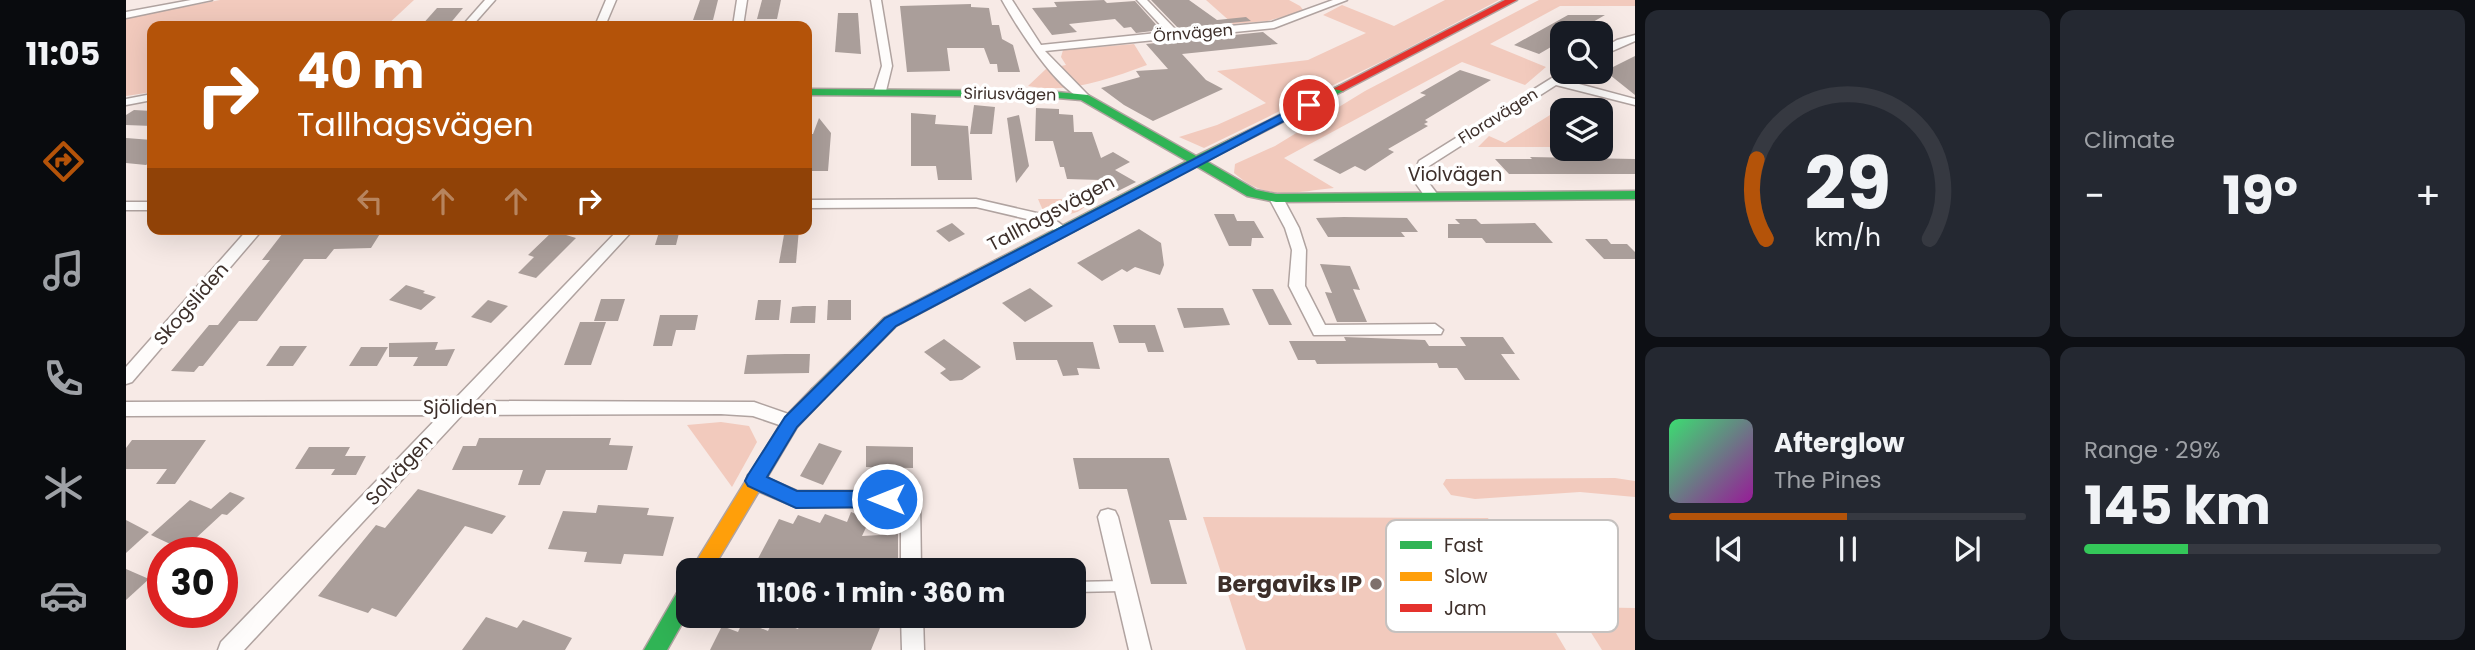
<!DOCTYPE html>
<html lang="en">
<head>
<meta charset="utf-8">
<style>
  :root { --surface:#171b24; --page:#242831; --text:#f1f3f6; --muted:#9ea1a6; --line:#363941; --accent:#b45309 }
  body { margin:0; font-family:Poppins,sans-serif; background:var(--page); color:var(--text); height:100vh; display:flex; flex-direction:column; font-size:26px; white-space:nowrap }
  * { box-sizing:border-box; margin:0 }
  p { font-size:23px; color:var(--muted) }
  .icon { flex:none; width:38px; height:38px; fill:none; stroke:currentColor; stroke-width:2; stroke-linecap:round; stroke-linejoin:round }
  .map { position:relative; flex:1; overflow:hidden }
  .sheet { display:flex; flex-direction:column; gap:10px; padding:10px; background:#0d0f14; width:840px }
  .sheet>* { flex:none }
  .banner { position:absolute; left:21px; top:21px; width:665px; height:214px; border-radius:14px; box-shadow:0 7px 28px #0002; background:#b45309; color:#fff; overflow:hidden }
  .tools { position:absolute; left:1424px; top:21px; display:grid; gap:14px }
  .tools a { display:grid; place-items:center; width:63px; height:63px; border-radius:14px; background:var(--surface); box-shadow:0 7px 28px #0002; font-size:35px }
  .speed { position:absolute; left:21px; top:537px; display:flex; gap:14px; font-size:35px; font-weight:700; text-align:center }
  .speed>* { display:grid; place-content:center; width:91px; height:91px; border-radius:50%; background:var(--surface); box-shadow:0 7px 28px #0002; line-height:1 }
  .speed .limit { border:10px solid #d22; background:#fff; color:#111 }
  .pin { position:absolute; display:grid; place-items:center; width:60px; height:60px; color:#fff; margin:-30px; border:4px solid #fff; border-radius:50%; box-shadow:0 2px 7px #0007 }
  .me { position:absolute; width:77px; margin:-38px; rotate:270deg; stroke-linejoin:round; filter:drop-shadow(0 0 5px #0008) }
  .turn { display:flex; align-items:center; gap:24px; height:147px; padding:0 35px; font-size:32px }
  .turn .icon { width:91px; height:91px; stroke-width:2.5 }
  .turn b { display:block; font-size:49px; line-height:60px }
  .lanes { display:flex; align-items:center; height:66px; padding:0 35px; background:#0003; justify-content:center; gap:35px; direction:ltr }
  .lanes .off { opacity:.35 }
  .big { font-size:52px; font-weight:700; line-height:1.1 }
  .sheet .widget { flex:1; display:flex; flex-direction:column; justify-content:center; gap:10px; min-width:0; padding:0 24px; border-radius:14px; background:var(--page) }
  .sheet .dial { align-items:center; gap:0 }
  .dial svg { height:182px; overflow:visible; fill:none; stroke:var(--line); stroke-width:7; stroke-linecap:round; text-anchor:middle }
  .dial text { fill:var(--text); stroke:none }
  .song { display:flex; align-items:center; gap:21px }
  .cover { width:84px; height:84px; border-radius:10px; background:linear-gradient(135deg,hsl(140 70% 55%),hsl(300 70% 35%)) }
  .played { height:7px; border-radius:4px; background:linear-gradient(90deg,var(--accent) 50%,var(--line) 50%) }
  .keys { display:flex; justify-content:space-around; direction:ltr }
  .heat { display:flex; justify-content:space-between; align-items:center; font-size:38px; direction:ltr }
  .charge { height:10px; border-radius:5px; background:linear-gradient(90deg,#34c759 29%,var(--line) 0) }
  .sheet .tiles { flex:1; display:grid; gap:10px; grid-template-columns:repeat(2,1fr) }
  .trip { position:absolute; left:550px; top:558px; width:410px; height:70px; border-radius:14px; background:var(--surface); box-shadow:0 7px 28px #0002; font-weight:700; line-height:70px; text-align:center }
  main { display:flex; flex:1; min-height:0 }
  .tab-bar { display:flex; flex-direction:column; width:126px; justify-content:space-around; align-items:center; background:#090b0e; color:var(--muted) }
  .tab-bar .icon { width:49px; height:49px }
  .tab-bar .selected { color:var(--accent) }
  .tab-bar b { font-size:32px; color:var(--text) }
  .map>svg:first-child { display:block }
  .green { fill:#f2cabd }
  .building { fill:#aa9e9a }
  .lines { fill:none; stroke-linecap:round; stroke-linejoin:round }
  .lane-casing { stroke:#b0a3a0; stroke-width:13 }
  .street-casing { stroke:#b0a3a0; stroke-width:3 }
  .fast-casing { stroke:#b0a3a0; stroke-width:3 }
  .slow-casing { stroke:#b0a3a0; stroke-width:3 }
  .jam-casing { stroke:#b0a3a0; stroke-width:3 }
  .lane { stroke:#fefcfb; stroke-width:10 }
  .street { fill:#fefcfb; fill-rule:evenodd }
  .fast { fill:#30b455; fill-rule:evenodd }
  .slow { fill:#ff9f0a; fill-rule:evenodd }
  .jam { fill:#e5322d; fill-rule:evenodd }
  .route { fill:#1a73e8; stroke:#114b97; stroke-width:2 }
  .poi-dot { fill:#7e706c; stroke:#fff; stroke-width:2.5 }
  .labels { text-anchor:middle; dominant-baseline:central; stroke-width:7; stroke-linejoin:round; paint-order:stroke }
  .far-street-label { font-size:16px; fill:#3d2f2a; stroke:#fff }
  .street-label { font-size:19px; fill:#3d2f2a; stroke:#fff }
  .near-poi-label { font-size:23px; font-weight:bold; fill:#3d2f2a; stroke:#fff; text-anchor:end }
  .key { fill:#fff; stroke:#c5c1bf; stroke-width:2 }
  .key-label { font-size:19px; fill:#3d2f2a }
</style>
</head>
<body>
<main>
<nav class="tab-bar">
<b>11:05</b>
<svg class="icon selected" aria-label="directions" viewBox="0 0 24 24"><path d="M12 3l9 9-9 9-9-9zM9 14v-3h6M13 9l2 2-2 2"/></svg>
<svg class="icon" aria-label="music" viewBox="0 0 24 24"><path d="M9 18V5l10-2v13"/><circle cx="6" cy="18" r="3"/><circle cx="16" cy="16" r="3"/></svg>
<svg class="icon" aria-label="phone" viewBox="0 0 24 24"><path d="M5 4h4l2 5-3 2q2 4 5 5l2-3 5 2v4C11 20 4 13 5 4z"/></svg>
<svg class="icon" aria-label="climate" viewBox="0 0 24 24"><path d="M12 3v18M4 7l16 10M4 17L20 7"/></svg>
<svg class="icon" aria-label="car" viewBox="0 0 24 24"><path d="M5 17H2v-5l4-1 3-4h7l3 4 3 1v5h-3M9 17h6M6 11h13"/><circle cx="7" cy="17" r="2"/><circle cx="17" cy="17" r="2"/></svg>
</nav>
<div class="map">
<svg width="1509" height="650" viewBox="0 0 1509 650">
  <rect width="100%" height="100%" fill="#f7eae6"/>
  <g class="green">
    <path d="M94,0H288L260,26H26V92L0,96V18Z"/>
    <path d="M1080,0H1163L1174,6L1178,11L1141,21L1107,24Z"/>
    <path d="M1319,0H1373L1267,56L1078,148L1053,137L1091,125L1140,103L1091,71L1182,60L1240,33L1197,15L1216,5L1268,26Z"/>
    <path d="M1413,0H1509V6H1434L1364,44L1420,67L1399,85L1336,62L1158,158L1208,188C1167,192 1141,202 1108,173L1109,164L1149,146L1239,91Z"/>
    <path d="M1008,44L1021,65C982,79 945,94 902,86L920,69L940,65L935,57L937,50Z"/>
    <path d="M1424,115L1437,120V147H1352L1363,136L1379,143Z"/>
    <path d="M912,199H965C955,217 936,216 918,213Z"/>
    <path d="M595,422L623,426L631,442L606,487L561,425Z"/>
    <path d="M1489,478L1509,481V497L1454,492L1349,499L1325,495L1317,484L1320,479Z"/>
    <path d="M1077,517L1362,518L1440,650H1120Z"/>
    <path d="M1449,607L1509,608V650H1476Z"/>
  </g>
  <g class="building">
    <path d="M574,0H592L587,20H567Z"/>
    <path d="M636,0H655L651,19H631Z"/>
    <path d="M978,0L981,3L1009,1L1035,30L1010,33L1005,27L998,28L989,19L943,24L951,32L926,35L906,8L931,7L928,2Z"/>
    <path d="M1025,0H1063L1091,20L1120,17L1125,21L1052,28Z"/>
    <path d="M845,4V7L863,8L866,25H873L876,39L887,45L894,72H872L871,64H864L858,48H821L824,71L781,72L774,6Z"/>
    <path d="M311,8H337L322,26H295Z"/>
    <path d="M712,13H732L735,54L709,52Z"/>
    <path d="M1442,15H1479L1448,33H1437V40L1413,54L1388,45Z"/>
    <path d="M1137,32L1152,44L1056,54L1080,80L1097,89L1027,121L998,105L975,88L1014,77L1010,71L1042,69L1020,44Z"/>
    <path d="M1509,56V95L1479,71Z"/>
    <path d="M1334,70L1365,80L1299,120L1302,122L1298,124L1302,126L1262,149L1268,152L1239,171L1229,166L1214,174L1187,160L1300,95L1294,93Z"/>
    <path d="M848,105L869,107L866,134H844Z"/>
    <path d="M910,108L933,109V114L947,115L948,132H966L975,158L987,152L1004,162L989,170L1010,182L992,191L974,180L941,179L938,167H934L927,141H909Z"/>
    <path d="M8,110L26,111V126L0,125V115Z"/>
    <path d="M785,113L810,115L809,124L842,126L846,180H812L810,166H785Z"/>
    <path d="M893,115L903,166L890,183L881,118Z"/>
    <path d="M693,118L705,133L702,171H681L682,134H687Z"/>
    <path d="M0,138L26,140V161L20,165L0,163Z"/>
    <path d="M1404,157L1509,159V174H1383L1369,159H1406Z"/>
    <path d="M1088,214H1108L1111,221H1128L1138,238H1126L1125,246H1103Z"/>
    <path d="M1218,217L1281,218L1292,232H1275L1279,237H1202L1190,218Z"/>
    <path d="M1329,219H1350L1355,224L1409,223L1427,243H1360L1356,238H1322V224H1334Z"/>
    <path d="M826,223L839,234L823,242L810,231Z"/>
    <path d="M160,229H257L245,248L208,249L200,259H178L131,321H113L77,366H73L68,372L45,371L83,325H92L144,260H136Z"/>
    <path d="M534,229H554L550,245H529Z"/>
    <path d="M659,229H673L670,263H653Z"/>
    <path d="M1013,229L1035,243L1038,265L1034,275L1009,267L1001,272L996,269L976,281L951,263Z"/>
    <path d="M427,231L450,238L410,278L392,273L408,257L402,255Z"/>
    <path d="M1459,239H1481L1485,244H1501L1509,252V259H1478Z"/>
    <path d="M1194,264L1224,266L1234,290L1227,289L1241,322H1211L1199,292L1206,293Z"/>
    <path d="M280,285L299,291L297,293L310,297L295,310L263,300Z"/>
    <path d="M904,288L927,306L899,322L876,303Z"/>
    <path d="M1126,289H1147L1166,325H1143Z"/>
    <path d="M475,299H499L492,321H468Z"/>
    <path d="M362,300L382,306L365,323L345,317Z"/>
    <path d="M632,300H655L653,320H629Z"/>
    <path d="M702,300H725V320H701Z"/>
    <path d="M677,306H690L689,323H664L666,307Z"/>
    <path d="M1051,308H1097L1104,325L1058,328Z"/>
    <path d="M534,315H572L569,330H550L546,346H527Z"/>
    <path d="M454,322H480L465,365H438Z"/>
    <path d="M987,325H1029L1038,352H1022L1019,343H993Z"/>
    <path d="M1218,337L1299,340L1303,346H1340L1334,337H1377L1389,354H1375L1394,380H1339L1331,368H1313L1311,363L1191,364L1189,360H1172L1163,341H1220Z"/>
    <path d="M818,339L855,367L836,380L824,381L814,373L820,369L798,352Z"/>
    <path d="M312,342L309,350L329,349L321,366H287L292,357H263V343Z"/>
    <path d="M887,342H967L974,369L951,368L953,375L937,376L931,360H890Z"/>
    <path d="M154,346H181L167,366H140Z"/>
    <path d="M235,347H262L251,366H223Z"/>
    <path d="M660,354H684L683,373L618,374L621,355Z"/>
    <path d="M353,438H485L483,445L507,446L501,470H420L414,485H392L397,470H326L337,446H350Z"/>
    <path d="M6,440H80L49,484H30L41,469H0V448Z"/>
    <path d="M693,443L716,451L697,485L674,476Z"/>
    <path d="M740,446L787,447V468L740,467Z"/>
    <path d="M183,447H224L219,456H240L230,475H205L209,469H169Z"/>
    <path d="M947,458H1043L1061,520H1043L1061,584H1025L1001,489H953Z"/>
    <path d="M292,489L380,516L366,534L339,526L270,617L246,608L242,613L192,596L250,525L259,528Z"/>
    <path d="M104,492L119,498L101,515L96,514L57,550L25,535L64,500L85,509Z"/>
    <path d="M472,505L523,508L521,515L548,517L537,556L498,554L495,564L458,562L461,552L422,549L437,511L470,513Z"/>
    <path d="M725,512L744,519L736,536L772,534V565L738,566L737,569L726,564L723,570H711L698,566L695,570H626L653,519L667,524L672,515L694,523L699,514L721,522Z"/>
    <path d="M0,520L23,532L0,553Z"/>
    <path d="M0,569L23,579L0,600Z"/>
    <path d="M735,616L756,623L745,650H584L596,626L612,632L617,621L642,631L647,620L672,629L677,618L701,628L706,617L731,626Z"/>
    <path d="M360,617L391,628L397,620L446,638L439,650H336Z"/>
  </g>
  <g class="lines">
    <defs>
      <path id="lane" d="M947,587L996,586"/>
      <g id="street">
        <path d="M65,0H86L0,18V12Z"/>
        <path d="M359,0H369L346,26H336Z"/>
        <path d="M480,0H490L479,26H469Z"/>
        <path d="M611,0H621L617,26H607Z"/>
        <path d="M745,0H755L766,66L760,91L754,94L748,91L756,66Z"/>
        <path d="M876,0H886L915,45L1041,32L1011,0H1021L1051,31L1146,22L1207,0H1221L1148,28L919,51L962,95L964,97L958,100C930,89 891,27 876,0Z"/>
        <path d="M1509,35V41L1475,56V49L1491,40Z"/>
        <path d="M1437,71L1448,72L1438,80L1509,99V105L1430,85L1303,166L1299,178L1312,195L1305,199L1300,198L1286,178L1293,161Z"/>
        <path d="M26,94V100L0,105V99Z"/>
        <path d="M1150,194L1157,198L1173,228L1180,250L1179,286L1199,325L1309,324L1317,330L1315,334L1188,335L1163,286L1166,250L1159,228L1143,198Z"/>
        <path d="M850,199L924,216L944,231L937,235L914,222L850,207L681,208V200Z"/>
        <rect x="0" y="202" width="26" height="8"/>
        <path d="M122,229H137L6,382L0,384V367Z"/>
        <path d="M493,229H508L349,401L628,402L671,417L674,422L671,427L665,429L627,416L595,414L336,415L118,650H92L95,642L314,415L0,416V402L327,401Z"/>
        <path d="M629,473L671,491H784L791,493L794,499L795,570H775V507H670L622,487L620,481L622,475Z"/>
        <path d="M982,509L989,511L992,517L1025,650H1003L972,517L975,511Z"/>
        <path d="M775,616H797L798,650H776Z"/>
      </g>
      <g id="fast">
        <path d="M1213,86L1219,89L1217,91L1080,161L1130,190L1150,194L1509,191V199L1150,202L1121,196L1070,166L770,326L698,399H686L683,394L686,389L758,318L1061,161L955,100L920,97L681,95V89L920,91L962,95L1070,156Z"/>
        <path d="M562,583V613L541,650H518L555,586Z"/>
      </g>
      <path id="slow" d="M692,387L698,389L701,394L698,399L671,427L586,570H565L659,417L686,389Z"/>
      <path id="jam" d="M1379,0H1391L1217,91L1207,89Z"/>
    </defs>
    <use href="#lane" class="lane-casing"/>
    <use href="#street" class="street-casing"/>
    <use href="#fast" class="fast-casing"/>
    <use href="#slow" class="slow-casing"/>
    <use href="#jam" class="jam-casing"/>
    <use href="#lane" class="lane"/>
    <use href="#street" class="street"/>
    <use href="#fast" class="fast"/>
    <use href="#slow" class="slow"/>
    <use href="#jam" class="jam"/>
  </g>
  <path class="route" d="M1179,102L1188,105L770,326L671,427L641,477L671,491H761L768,493L771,499L768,505L761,507L670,508L622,486L619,481L622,475L659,417L759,318Z"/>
  <circle class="poi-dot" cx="1250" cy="584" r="7"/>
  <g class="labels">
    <g class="far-street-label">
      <text transform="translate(1067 33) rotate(-5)">Örnvägen</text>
      <text transform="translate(884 94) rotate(1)">Siriusvägen</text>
      <text transform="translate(1372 116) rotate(-32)">Floravägen</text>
    </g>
    <g class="street-label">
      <text x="1329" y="174">Violvägen</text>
      <text transform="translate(925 213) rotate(-28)">Tallhagsvägen</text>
      <text transform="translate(65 304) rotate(-49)">Skogsliden</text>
      <text x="334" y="407">Sjöliden</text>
      <text transform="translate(273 470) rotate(-47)">Solvägen</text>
    </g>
    <g class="near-poi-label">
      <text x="1236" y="584">Bergaviks IP</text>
    </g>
  </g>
  <rect x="1260" y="520" width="232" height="112" rx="10" class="key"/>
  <rect x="1274" y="541" width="32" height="8" fill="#30b455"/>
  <rect x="1274" y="572" width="32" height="9" fill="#ff9f0a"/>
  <rect x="1274" y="604" width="32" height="8" fill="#e5322d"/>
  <g class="key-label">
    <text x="1318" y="552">Fast</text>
    <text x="1318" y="583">Slow</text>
    <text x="1318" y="615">Jam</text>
  </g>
</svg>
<div class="tools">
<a><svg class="icon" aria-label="search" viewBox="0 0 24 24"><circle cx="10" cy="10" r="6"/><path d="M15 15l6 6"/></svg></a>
<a><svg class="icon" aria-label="layers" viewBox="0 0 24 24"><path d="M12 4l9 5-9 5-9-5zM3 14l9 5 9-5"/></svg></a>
</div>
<div class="speed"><div class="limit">30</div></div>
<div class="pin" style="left:1183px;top:105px;background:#d93025"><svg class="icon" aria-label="arrive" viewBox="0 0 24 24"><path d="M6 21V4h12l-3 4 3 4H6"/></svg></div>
<svg class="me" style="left:761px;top:499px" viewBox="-20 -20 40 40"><circle r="17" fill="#1a73e8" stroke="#fff" stroke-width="3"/><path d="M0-11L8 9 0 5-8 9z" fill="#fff"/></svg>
<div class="trip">11:06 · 1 min · 360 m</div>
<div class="banner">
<div class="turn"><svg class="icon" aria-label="right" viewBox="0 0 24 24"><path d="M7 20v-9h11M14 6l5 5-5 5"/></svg><div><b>40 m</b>Tallhagsvägen</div></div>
<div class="lanes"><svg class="icon off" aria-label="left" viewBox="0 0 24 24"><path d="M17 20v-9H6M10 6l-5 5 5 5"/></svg><svg class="icon off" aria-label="ahead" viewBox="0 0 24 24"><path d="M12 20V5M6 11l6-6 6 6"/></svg><svg class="icon off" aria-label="ahead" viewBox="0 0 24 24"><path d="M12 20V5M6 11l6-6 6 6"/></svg><svg class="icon" aria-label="right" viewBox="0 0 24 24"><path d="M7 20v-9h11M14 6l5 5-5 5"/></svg></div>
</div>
</div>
<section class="sheet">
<div class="tiles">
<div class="widget dial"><svg viewBox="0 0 100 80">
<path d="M14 69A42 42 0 1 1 86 69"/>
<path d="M14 69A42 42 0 0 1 10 34" stroke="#b45309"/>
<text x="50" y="56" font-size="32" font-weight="700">29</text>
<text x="50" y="72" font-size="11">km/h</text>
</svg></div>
<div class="widget"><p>Climate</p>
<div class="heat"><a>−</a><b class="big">19°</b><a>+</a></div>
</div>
<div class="widget">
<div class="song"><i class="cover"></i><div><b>Afterglow</b><p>The Pines</p></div></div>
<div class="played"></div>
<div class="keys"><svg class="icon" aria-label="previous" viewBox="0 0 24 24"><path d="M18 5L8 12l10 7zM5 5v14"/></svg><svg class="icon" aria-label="pause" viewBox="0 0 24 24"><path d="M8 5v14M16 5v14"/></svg><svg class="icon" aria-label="next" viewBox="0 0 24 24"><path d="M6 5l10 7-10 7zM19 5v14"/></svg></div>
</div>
<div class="widget"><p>Range · 29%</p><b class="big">145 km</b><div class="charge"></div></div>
</div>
</section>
</main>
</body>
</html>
